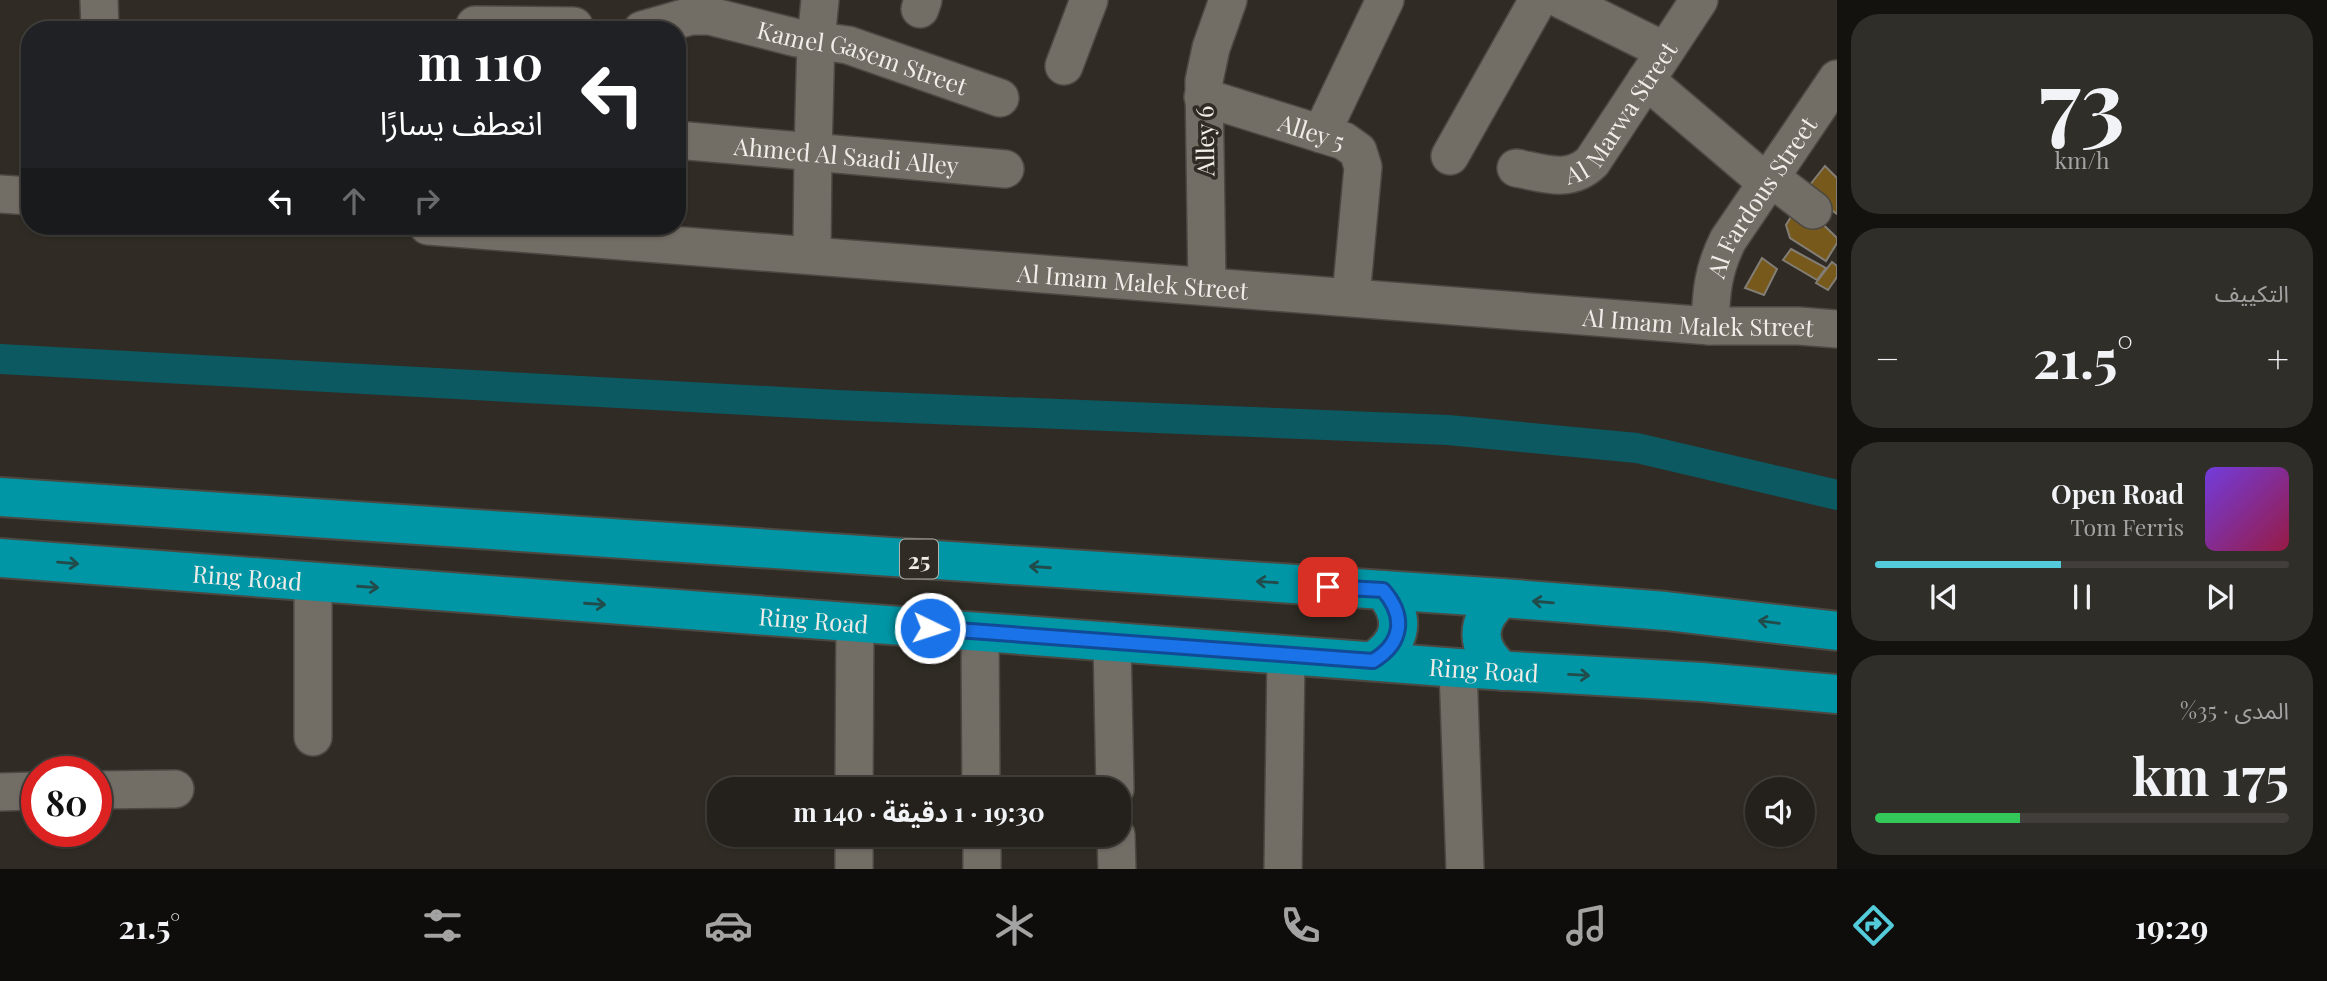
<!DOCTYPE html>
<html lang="ar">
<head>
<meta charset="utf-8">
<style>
  :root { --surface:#24211c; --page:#302e29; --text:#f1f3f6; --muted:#a3a3a3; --line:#413e3b; --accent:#53cbda }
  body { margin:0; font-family:"Playfair Display","Noto Sans Arabic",serif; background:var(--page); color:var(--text); direction:rtl; height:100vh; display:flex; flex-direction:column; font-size:26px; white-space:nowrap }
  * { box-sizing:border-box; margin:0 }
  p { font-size:23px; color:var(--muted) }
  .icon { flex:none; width:38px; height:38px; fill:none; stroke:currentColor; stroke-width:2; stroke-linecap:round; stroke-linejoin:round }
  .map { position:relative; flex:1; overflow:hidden; direction:ltr }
  .panel { display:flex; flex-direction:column; gap:14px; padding:14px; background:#14120f; width:490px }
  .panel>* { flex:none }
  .top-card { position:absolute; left:21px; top:21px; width:665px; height:214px; border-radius:28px; box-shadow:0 2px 5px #0004,0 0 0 2px var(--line); direction:rtl; background:#202124; color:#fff; overflow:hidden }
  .buttons { position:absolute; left:1745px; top:777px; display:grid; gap:14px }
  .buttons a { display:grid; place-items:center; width:70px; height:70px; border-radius:50%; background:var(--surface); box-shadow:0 2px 5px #0004,0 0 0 2px var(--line); font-size:35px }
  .speed { position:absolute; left:21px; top:756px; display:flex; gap:14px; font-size:35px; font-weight:700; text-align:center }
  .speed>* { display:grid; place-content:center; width:91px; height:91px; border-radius:50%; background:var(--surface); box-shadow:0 2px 5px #0004,0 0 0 2px var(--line); line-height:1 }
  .speed .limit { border:10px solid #d22; background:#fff; color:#111 }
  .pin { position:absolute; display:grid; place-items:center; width:60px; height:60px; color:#fff; margin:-30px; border-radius:14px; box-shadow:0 4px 10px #0006 }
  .me { position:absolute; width:77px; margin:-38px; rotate:94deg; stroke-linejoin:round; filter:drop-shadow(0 0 5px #0008) }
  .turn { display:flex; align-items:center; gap:24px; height:147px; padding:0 28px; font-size:32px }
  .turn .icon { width:91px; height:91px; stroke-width:2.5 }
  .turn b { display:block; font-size:49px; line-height:60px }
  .lanes { display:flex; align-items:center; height:66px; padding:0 28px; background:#0003; justify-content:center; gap:35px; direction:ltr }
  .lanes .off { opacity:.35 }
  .big { font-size:52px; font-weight:700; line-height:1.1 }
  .panel .widget { flex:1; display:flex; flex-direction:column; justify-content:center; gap:10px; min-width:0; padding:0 24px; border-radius:28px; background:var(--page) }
  .panel .dial { align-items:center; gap:0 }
  .dial b { font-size:91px; line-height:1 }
  .song { display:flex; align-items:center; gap:21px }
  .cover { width:84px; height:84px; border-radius:10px; background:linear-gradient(135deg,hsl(260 70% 55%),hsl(340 70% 35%)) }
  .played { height:7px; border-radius:4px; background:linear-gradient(90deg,var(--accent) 45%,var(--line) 45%) }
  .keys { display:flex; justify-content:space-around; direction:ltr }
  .heat { display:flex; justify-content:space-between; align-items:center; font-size:38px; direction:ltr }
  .charge { height:10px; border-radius:5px; background:linear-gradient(90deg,#34c759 35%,var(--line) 0) }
  .trip { position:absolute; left:707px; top:777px; width:424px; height:70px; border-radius:28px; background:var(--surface); box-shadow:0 2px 5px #0004,0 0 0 2px var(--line); font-weight:700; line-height:70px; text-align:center; direction:rtl }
  .tabs { display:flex; height:112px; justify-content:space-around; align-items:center; background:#0e0d0b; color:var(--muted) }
  .tabs .icon { width:49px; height:49px }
  .tabs .current { color:var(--accent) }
  .tabs b { font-size:32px; color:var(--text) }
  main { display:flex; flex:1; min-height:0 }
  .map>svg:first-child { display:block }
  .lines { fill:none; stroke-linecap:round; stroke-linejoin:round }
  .canal { stroke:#0c5961; stroke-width:30 }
  .building { fill:#77591c; stroke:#827d75; stroke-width:2 }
  .minor-casing { stroke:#4c4842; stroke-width:40 }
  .highway-casing { stroke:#4c4842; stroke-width:42 }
  .minor { stroke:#726d65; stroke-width:37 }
  .highway { stroke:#0096a5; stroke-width:38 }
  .oneway { stroke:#224c4b }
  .route-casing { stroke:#114b97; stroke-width:18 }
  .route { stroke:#1a73e8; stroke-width:12 }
  .labels { text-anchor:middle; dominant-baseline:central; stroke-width:7; stroke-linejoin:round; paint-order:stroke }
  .shield { fill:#302c25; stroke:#b6b3ae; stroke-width:2 }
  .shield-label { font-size:23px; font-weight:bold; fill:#f0ede8 }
  .street-label { font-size:24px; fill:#f0ede8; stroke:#302c25 }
</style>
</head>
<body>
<main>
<section class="panel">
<div class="widget dial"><b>73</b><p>km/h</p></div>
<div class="widget"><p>التكييف</p>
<div class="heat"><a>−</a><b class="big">21.5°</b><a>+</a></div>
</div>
<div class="widget">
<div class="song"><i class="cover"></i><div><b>Open Road</b><p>Tom Ferris</p></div></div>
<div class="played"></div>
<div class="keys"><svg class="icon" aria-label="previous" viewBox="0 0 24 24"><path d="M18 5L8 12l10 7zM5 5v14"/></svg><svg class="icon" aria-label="pause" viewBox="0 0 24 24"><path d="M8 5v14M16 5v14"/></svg><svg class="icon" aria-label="next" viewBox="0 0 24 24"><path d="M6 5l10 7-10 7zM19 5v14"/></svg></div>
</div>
<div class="widget"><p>المدى · 35%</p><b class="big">175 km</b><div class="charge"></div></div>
</section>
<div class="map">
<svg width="1837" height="869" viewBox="0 0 1837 869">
  <rect width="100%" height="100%" fill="#302c25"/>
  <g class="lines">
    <path class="canal" d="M0,359L837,405L1448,430L1637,448L1837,495"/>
  </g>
  <g class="building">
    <path d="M1825,166L1837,178V214L1805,191Z"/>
    <path d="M1800,202L1837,238V243L1826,261L1790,238L1786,225Z"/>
    <path d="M1791,249L1826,268L1817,280L1783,260Z"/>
    <path d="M1762,258L1777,269L1764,295L1745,288Z"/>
    <path d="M1832,262L1837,266V277L1828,290L1816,283Z"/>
  </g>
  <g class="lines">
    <defs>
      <g id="minor">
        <path d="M99,0L100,30"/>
        <path d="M1562,0L1665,51"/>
        <path d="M920,9L923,0"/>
        <path d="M475,25L574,26"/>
        <path id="s1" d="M642,30L691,16H710L797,38L848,45L1000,98"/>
        <path d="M1064,66L1089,0"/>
        <path d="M1646,80L1767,183"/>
        <path id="s2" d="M1203,97L1344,141L1358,151L1363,167L1351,297"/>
        <path d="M1321,134L1385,0"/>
        <path id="s3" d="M688,141L1005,169"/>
        <path d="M1450,156L1538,0"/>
        <path id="s4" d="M1516,168C1544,173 1569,184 1592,162L1699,0"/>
        <path d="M1771,178L1813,210"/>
        <path d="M0,194L30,196"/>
        <path id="s5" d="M428,226L1710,326H1799L1837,329"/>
        <path d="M812,255L813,152L816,40L820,0"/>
        <path d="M1207,286L1204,81L1211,48L1228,0"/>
        <path id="s6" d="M1710,326C1711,292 1713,270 1728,240L1837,79"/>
        <path d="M313,583V737"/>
        <path d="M980,632L981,789"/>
        <path d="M1112,641L1115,789"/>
        <path d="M1458,668L1465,869"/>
        <path d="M854,789L855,623"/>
        <path d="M96,790L175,789"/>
        <path d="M0,792L37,791"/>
        <path d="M982,835V869"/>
        <path d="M1116,835L1117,869"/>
        <path d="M854,869V835"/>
        <path d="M1283,869L1286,655"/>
      </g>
      <g id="highway">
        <path d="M0,497L1502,598L1666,611L1837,631"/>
        <path id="s7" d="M0,558L1458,668L1702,682L1837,694"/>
        <path d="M1502,598C1474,622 1475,648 1503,671"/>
        <path d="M1373,661C1403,642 1406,617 1383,590"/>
      </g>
    </defs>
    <use href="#minor" class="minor-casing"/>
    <use href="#highway" class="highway-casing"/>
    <use href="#minor" class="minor"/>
    <use href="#highway" class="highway"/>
  </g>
  <defs><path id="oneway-shaft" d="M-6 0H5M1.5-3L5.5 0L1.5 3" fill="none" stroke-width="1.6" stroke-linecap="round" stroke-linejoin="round" transform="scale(1.75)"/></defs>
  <g class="oneway">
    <use href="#oneway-shaft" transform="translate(68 563) rotate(5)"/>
    <use href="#oneway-shaft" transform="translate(1040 567) rotate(-176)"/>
    <use href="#oneway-shaft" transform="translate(1267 582) rotate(-176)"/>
    <use href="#oneway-shaft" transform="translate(368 587) rotate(4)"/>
    <use href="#oneway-shaft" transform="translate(1543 602) rotate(-175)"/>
    <use href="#oneway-shaft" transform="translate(595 604) rotate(4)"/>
    <use href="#oneway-shaft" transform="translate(1769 622) rotate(-173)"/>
    <use href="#oneway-shaft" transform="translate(1579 675) rotate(3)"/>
  </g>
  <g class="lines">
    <defs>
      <path id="route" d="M930,628L1373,661C1403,643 1406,616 1383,590L1328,587"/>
    </defs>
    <use href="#route" class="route-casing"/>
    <use href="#route" class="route"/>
  </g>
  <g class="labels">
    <rect class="shield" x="900" y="539.5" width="38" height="39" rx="5"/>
    <g class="shield-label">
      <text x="919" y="559">25</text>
    </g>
    <g class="street-label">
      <text stroke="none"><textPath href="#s1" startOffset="228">Kamel Gasem Street</textPath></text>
      <text stroke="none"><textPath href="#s4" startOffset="136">Al Marwa Street</textPath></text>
      <text stroke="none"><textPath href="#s2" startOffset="114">Alley 5</textPath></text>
      <text transform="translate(1204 141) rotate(-91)">Alley 6</text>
      <text stroke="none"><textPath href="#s3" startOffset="159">Ahmed Al Saadi Alley</textPath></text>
      <text stroke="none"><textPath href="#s6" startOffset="142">Al Fardous Street</textPath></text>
      <text stroke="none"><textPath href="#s5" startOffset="707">Al Imam Malek Street</textPath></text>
      <text stroke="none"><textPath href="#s5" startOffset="1274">Al Imam Malek Street</textPath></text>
      <text stroke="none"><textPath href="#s7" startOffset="248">Ring Road</textPath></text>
      <text stroke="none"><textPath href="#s7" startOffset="816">Ring Road</textPath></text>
      <text stroke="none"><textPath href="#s7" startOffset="1488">Ring Road</textPath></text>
    </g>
  </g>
</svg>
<div class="buttons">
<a><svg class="icon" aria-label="sound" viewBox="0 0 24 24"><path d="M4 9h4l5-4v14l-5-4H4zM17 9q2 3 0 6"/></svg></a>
</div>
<div class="speed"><div class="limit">80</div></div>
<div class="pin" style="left:1328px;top:587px;background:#d93025"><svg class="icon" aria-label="arrive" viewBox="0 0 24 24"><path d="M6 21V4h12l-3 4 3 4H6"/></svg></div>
<svg class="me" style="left:930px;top:628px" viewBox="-20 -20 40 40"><circle r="17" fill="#1a73e8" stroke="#fff" stroke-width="3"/><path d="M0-11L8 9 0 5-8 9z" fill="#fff"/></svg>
<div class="trip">19:30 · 1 دقيقة · 140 m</div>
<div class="top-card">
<div class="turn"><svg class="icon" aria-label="left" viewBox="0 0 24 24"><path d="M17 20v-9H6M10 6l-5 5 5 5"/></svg><div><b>110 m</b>انعطف يسارًا</div></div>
<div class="lanes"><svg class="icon" aria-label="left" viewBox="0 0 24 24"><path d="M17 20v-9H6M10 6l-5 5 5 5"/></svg><svg class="icon off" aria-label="ahead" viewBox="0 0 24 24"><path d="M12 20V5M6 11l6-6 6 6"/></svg><svg class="icon off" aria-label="right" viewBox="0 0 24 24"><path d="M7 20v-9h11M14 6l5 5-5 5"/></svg></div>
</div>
</div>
</main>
<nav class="tabs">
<b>19:29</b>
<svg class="icon current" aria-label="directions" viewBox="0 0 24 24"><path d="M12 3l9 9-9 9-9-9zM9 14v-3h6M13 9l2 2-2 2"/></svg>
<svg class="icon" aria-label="music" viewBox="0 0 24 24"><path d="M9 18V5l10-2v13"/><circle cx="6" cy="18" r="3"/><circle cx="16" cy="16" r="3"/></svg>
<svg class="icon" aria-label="phone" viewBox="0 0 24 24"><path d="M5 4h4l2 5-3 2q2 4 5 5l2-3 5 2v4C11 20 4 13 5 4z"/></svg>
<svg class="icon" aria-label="climate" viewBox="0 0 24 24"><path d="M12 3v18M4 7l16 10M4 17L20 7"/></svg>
<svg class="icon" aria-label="car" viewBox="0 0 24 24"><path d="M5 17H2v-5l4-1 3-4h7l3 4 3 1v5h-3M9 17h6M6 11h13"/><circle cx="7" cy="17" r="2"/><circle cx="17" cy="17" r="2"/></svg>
<svg class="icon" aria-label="filters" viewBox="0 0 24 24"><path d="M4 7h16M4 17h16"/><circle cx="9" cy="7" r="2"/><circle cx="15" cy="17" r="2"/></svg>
<b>21.5°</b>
</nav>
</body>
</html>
